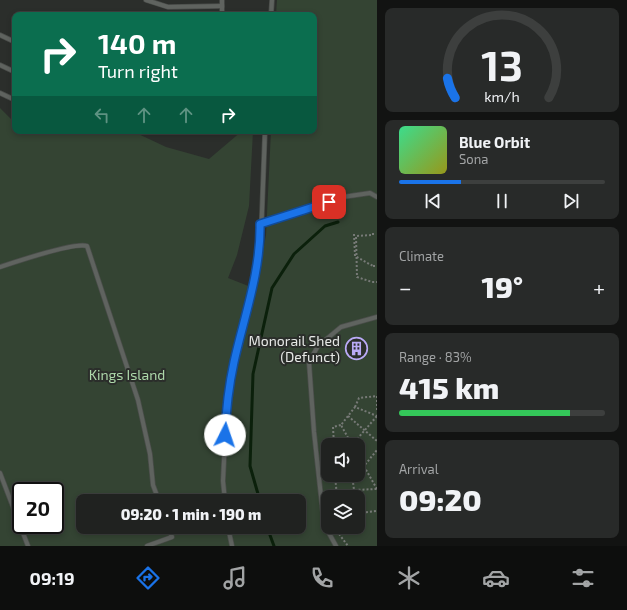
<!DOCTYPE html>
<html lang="en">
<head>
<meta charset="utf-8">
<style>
  :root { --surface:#202220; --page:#282a29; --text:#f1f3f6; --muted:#a2a4a5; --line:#3d3f3e; --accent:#1a73e8 }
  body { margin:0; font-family:"Exo 2",sans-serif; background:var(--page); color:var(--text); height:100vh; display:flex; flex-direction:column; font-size:15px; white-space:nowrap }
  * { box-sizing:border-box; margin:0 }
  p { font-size:13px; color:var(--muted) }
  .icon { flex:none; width:22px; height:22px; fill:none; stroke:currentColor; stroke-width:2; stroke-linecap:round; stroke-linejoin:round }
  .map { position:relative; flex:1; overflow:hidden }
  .panel { display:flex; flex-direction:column; gap:8px; padding:8px; background:#121312; width:250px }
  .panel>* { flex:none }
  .top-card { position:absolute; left:12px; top:12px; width:305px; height:122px; border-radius:8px; box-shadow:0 2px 6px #0003,0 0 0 1px var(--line); background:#0b6e4f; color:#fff; overflow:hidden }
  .buttons { position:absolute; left:321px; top:438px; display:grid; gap:8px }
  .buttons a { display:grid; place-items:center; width:44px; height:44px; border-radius:8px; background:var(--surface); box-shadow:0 2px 6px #0003,0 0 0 1px var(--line); font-size:20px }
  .speed { position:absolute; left:12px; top:482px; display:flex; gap:8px; font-size:20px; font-weight:700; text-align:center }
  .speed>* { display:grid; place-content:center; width:52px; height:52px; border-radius:50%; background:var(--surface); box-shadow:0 2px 6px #0003,0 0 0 1px var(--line); line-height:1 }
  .speed .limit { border:2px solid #111; border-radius:6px; background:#fff; color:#111 }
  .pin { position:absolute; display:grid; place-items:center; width:34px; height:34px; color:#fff; margin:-17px; border-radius:8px; box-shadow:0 2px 6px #0006 }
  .me { position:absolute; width:44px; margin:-22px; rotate:4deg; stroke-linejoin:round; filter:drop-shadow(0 0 3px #0008) }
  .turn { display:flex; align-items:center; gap:14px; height:84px; padding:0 20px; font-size:18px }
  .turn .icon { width:52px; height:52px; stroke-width:2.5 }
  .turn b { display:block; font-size:28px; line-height:34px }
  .lanes { display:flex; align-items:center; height:38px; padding:0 20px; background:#0003; justify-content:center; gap:20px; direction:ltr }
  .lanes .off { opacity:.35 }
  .big { font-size:30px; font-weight:800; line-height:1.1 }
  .panel .widget { flex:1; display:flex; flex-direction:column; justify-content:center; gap:6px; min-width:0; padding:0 14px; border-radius:8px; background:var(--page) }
  .panel .dial { align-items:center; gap:0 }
  .dial svg { height:104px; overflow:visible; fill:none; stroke:var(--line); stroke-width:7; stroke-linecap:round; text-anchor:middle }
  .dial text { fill:var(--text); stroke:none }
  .song { display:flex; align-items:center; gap:12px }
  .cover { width:48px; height:48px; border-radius:6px; background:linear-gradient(135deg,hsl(150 70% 55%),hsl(60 70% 35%)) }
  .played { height:4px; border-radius:2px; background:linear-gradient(90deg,var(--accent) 30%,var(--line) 30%) }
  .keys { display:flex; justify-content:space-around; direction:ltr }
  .heat { display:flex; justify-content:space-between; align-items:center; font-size:22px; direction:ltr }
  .charge { height:6px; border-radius:3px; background:linear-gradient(90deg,#34c759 83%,var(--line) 0) }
  .trip { position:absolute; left:76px; top:494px; width:230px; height:40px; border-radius:8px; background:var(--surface); box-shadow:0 2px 6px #0003,0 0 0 1px var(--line); font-weight:800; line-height:40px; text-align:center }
  .tabs { display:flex; height:64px; justify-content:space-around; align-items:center; background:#0d0e0d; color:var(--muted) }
  .tabs .icon { width:28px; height:28px }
  .tabs .selected { color:var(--accent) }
  .tabs b { font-size:18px; color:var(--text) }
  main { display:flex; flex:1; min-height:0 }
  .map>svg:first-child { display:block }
  .green { fill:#344433; fill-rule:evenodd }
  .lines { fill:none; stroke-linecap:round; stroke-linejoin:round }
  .stream { stroke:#0b200b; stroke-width:3 }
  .service-casing { stroke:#4a4d4a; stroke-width:5.5 }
  .path { stroke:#777a77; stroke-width:2; stroke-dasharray:2 2; stroke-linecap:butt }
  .service { stroke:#5f635f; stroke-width:4 }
  .path-bridge { stroke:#777a77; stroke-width:2; stroke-dasharray:2 2; stroke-linecap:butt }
  .route-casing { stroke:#114b97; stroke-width:10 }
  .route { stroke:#1a73e8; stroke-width:7 }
  .labels { text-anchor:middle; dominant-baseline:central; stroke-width:4; stroke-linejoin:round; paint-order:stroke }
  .poi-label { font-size:14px; fill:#e6e8e6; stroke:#2b2e2b; text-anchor:end }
  .park-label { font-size:14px; fill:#add8aa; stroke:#2b2e2b }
</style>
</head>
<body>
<main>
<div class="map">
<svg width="377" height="546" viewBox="0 0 377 546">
  <rect width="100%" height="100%" fill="#2b2e2b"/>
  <path class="green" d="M277,0H377V546H0V108L15,123V131L56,134L80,131H132L166,147L209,159L242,131H253L249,206L237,255L228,278L256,289L266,235L271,131H314V15H276ZM328,445H358V475H328ZM21,491H55V525H21ZM328,497H358V527H328ZM83,501H299V527H83Z"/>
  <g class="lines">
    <g class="stream">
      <path d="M260,501L250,466L253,374L272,288L294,254L325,226L338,222"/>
      <path d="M267,527L274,546"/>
    </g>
    <defs>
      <g id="service">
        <path d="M146,0L168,7L222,6"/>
        <path d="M222,15V0"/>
        <path d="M271,15L272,0"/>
        <path d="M0,35L15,42"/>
        <path d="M0,65L15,72"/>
        <path d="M0,93L15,100"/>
        <path d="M260,224L343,197L370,193L377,197"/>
        <path d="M0,267C15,262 75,242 87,246L138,400L150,454L153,485L159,501"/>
        <path d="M0,473L28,546"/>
        <path d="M225,501L223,481L226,419L234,364L251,290L261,238L265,131"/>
        <path d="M228,527L232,546"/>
        <path d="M147,546L172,537L168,527"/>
        <path d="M336,546L324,524L314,432L309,362L318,346L341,327L377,317"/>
      </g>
    </defs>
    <use href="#service" class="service-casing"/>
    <g class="path">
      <path d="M373,233V235L356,236L357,277L372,282H377"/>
      <path d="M373,266H377"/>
      <path d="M377,396V410"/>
      <path d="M355,407L359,398L377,396"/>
      <path d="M348,416L377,441"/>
      <path d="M334,445L333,427L341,425"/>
      <path d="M352,445L341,425L355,407L377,416"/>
      <path d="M352,445L377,416"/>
      <path d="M358,456L377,489"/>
      <path d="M358,466H364L377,450"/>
      <path d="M335,475L337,497"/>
      <path d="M352,475L355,497"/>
      <path d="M329,495L331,491L377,489"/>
      <path d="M358,513L377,511"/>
      <path d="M339,534L348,546"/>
    </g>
    <use href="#service" class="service"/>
    <path class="path-bridge" d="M354,234L355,256L373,266"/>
  </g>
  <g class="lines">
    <defs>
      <path id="route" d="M225,435C226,411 229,385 234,362C244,317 261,271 260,224L329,202"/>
    </defs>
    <use href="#route" class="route-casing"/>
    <use href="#route" class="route"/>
  </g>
  <defs>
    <symbol id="building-ring" viewBox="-11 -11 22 22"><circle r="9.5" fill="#2b2e2b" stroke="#baaaf6" stroke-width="1.5"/><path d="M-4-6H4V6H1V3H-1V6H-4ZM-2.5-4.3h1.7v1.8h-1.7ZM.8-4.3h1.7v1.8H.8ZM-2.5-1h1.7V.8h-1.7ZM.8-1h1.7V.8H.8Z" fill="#baaaf6"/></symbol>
  </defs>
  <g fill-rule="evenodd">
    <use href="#building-ring" x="344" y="336" width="25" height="25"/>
  </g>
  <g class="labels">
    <g class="poi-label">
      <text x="340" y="340">Monorail Shed<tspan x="340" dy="16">(Defunct)</tspan></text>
    </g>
    <g class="park-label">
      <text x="127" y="374">Kings Island</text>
    </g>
  </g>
</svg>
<div class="buttons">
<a><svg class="icon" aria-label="sound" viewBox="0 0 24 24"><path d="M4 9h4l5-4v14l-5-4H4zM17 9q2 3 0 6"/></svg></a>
<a><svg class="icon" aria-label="layers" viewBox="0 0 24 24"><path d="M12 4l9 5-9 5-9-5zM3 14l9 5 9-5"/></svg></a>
</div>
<div class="speed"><div class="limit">20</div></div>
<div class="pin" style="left:329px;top:202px;background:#d93025"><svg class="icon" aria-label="arrive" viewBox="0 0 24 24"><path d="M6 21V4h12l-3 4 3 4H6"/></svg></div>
<svg class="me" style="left:225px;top:435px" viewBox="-20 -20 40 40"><circle r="19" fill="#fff"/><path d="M0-13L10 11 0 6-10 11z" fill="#1a73e8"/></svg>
<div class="trip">09:20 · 1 min · 190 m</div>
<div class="top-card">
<div class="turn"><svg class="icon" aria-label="right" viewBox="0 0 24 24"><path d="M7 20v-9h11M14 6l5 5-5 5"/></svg><div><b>140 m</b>Turn right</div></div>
<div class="lanes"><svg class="icon off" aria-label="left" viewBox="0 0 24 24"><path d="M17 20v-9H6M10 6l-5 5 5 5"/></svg><svg class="icon off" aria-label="ahead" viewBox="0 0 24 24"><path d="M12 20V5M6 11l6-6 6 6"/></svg><svg class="icon off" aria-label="ahead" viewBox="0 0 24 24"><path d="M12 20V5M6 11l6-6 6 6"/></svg><svg class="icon" aria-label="right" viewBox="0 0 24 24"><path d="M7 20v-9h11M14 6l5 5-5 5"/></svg></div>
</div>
</div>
<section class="panel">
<div class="widget dial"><svg viewBox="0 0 100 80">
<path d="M14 69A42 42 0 1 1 86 69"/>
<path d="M14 69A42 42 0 0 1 8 54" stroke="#1a73e8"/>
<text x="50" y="56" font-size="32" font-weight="700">13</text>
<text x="50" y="72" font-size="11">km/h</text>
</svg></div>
<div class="widget">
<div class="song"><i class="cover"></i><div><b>Blue Orbit</b><p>Sona</p></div></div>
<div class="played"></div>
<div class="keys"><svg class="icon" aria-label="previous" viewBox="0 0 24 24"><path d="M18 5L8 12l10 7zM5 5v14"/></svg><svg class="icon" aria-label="pause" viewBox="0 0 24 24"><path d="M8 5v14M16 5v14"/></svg><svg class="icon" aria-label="next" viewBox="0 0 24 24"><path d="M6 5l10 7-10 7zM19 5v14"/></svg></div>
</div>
<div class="widget"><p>Climate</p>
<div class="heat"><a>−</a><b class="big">19°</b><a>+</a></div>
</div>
<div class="widget"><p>Range · 83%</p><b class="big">415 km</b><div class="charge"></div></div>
<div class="widget"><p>Arrival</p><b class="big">09:20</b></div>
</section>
</main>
<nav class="tabs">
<b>09:19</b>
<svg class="icon selected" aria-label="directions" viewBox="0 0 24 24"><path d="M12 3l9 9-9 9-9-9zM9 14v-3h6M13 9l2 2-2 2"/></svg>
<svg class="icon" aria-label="music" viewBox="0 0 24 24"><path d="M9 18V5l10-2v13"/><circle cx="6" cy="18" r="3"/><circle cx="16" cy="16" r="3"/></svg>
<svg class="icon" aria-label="phone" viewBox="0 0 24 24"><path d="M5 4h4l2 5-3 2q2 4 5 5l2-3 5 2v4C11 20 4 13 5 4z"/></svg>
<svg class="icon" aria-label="climate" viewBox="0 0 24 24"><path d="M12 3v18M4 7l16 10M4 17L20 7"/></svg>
<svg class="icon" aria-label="car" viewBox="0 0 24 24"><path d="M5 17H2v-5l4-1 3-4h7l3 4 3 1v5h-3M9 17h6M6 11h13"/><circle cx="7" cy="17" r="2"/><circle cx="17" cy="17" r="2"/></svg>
<svg class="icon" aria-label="filters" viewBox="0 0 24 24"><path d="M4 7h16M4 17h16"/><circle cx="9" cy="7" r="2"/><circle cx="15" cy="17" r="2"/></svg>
</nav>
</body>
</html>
